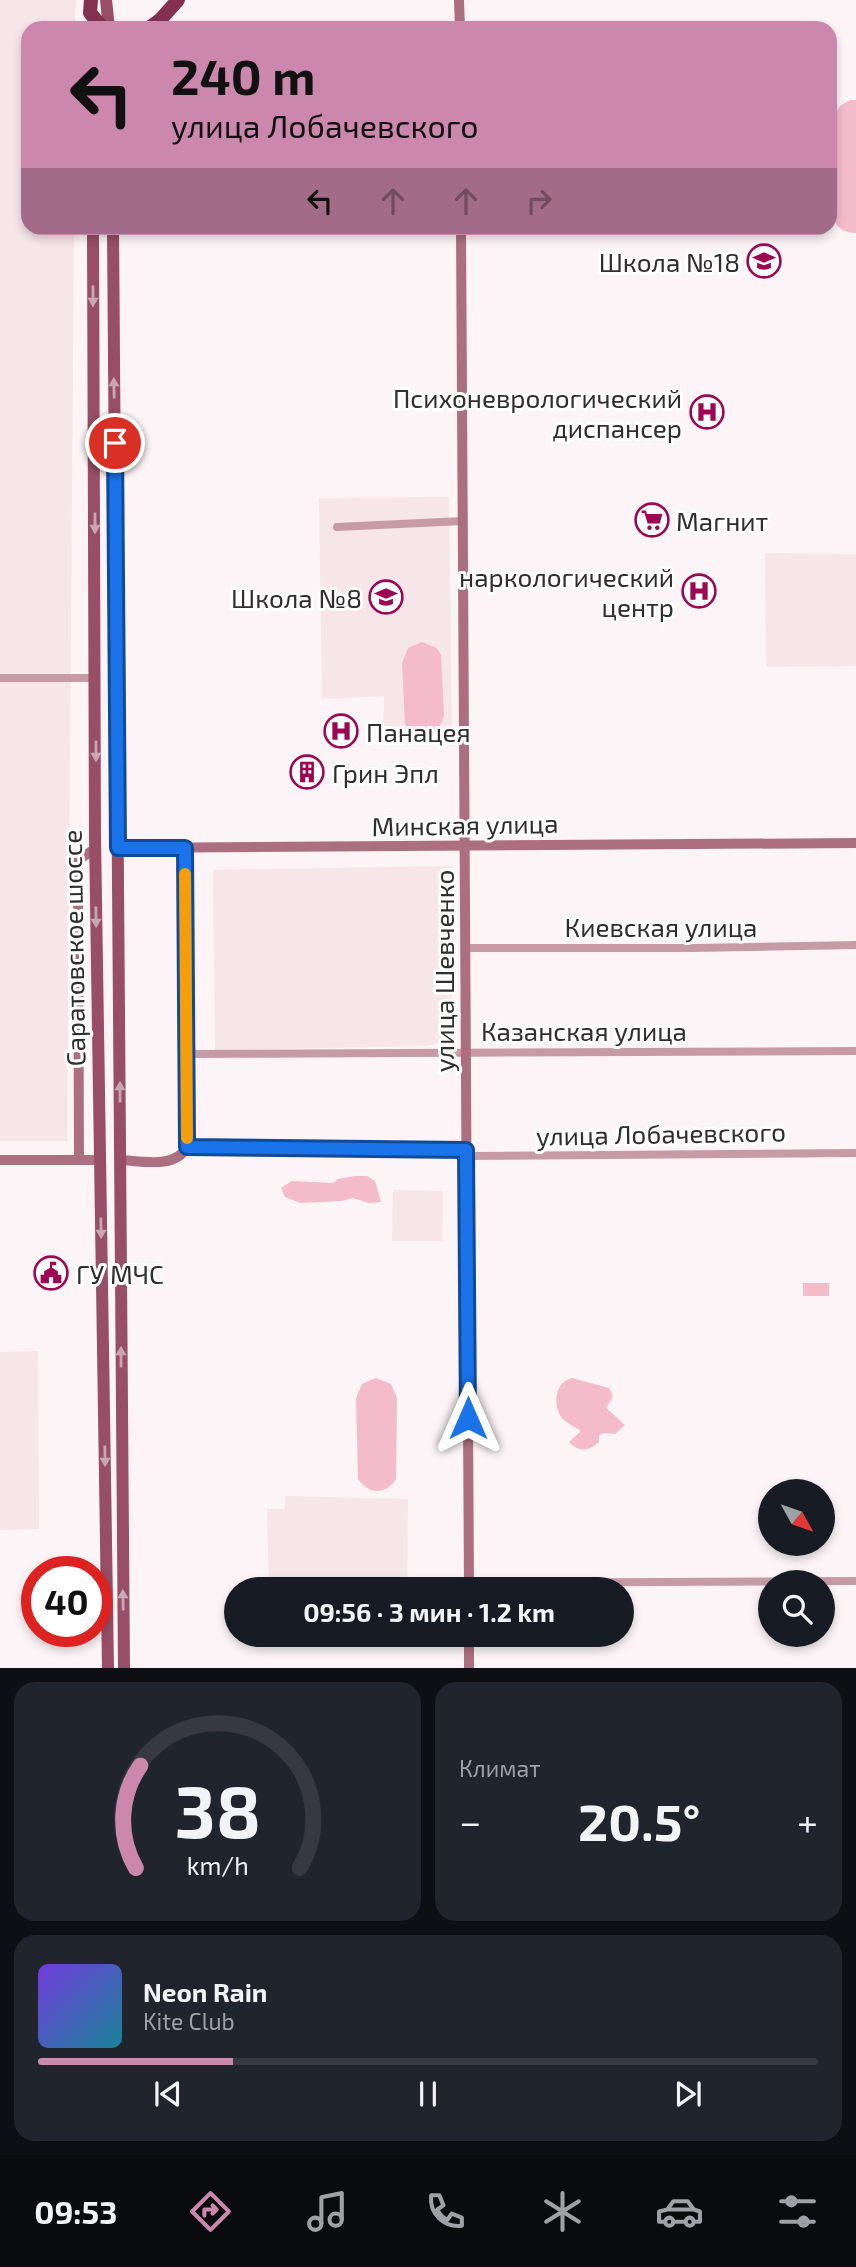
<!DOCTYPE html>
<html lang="ru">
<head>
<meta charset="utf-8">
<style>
  :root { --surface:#171b24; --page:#20242c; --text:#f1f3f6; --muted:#9ea1a6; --line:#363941; --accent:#cb88ac }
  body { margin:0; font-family:"Exo 2",sans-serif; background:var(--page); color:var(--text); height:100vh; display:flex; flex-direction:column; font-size:26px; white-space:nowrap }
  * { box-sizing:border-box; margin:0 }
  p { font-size:23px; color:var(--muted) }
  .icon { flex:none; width:38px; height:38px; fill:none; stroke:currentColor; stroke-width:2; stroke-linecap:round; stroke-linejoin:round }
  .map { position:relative; height:1668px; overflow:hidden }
  .details { display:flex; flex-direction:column; gap:14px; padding:14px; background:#0d0f14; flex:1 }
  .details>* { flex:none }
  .hud { position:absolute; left:21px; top:21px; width:816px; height:214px; border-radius:21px; box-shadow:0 4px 10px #0003; background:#cb88ac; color:#111; overflow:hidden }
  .needle { width:46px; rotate:130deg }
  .buttons { position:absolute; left:758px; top:1479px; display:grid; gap:14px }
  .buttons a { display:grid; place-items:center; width:77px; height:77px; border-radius:50%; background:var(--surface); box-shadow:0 4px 10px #0003; font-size:35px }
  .speed { position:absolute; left:21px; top:1556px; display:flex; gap:14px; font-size:35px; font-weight:700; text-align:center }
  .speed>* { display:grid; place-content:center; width:91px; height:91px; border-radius:50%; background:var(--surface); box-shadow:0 4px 10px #0003; line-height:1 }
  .speed .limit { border:10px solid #d22; background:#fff; color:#111 }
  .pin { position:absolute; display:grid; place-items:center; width:60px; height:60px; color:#fff; margin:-30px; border:4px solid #fff; border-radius:50%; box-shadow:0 2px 7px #0007 }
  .me { position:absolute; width:77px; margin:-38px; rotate:0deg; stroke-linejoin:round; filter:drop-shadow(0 0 5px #0008) }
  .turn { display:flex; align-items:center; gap:24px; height:147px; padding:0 35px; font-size:32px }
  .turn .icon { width:91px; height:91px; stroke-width:2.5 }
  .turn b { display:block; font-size:49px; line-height:60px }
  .lanes { display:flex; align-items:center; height:66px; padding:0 35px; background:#0003; justify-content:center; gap:35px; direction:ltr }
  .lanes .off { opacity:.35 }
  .big { font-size:52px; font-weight:700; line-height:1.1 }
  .details .card { flex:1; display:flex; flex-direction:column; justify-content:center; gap:10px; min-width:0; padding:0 24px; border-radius:21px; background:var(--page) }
  .details .dial { align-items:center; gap:0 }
  .dial svg { height:182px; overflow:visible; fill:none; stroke:var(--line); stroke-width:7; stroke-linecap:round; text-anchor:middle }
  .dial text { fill:var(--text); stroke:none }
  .song { display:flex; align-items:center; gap:21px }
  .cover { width:84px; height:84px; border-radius:10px; background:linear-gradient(135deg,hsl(260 70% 55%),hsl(190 70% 35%)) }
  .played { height:7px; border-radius:4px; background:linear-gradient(90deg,var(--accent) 25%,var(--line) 25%) }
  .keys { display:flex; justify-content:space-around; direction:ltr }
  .heat { display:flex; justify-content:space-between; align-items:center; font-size:38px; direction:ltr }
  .details .tiles { flex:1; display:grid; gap:14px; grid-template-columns:1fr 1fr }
  .card:last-child { grid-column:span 2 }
  .trip { position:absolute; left:224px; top:1577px; width:410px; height:70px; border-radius:35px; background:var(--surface); box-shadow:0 4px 10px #0003; font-weight:700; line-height:70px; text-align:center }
  .dock { display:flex; height:112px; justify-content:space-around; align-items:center; background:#090b0e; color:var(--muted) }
  .dock .icon { width:49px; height:49px }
  .dock .selected { color:var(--accent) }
  .dock b { font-size:32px; color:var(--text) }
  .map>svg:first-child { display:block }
  .built { fill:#f6e5e9 }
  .green { fill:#f4bbcb }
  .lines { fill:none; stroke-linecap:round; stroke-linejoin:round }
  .street { stroke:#c69ba7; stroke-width:8 }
  .secondary { stroke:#ab6f81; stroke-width:10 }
  .primary { stroke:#974e66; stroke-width:12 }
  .highway { stroke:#84314f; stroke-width:14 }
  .oneway { fill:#cba6b2 }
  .route-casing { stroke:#114b97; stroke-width:18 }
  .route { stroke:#1a73e8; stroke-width:12 }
  .slow { stroke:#f59e0b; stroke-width:12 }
  .labels { text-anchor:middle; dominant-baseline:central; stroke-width:6; stroke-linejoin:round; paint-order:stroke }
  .poi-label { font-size:26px; fill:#302d2e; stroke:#fff; text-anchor:end }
  .street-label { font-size:26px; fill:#302d2e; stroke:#fff }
</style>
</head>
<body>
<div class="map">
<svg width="856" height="1669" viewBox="0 0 856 1669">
  <rect width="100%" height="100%" fill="#fcf4f6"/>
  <g class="built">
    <path d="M0,0H76L75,28H28V228H74L67,1141H0Z"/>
    <path d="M449,497L452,738L383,740L384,696L322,699L319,498Z"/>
    <path d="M765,553L856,554V666L766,667Z"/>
    <path d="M451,866L452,1040L427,1046L215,1050L213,870Z"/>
    <path d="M393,1190L443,1191L442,1241H392Z"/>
    <path d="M38,1351L39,1529L0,1530V1352Z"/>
    <path d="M285,1496L408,1499L407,1589H269L267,1509H285Z"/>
  </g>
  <g class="green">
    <path d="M850,100H856V233C849,233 841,231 837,225C826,208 834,139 834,116L840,106Z"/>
    <path d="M422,642L437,648L441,655L444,716L438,730L424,736L409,730L405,724L402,663L408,648Z"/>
    <path d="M354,1176H367L375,1181L381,1202L369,1203L353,1198L342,1201L301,1203L285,1197L281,1188L292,1181L333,1183L338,1179Z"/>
    <rect x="803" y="1283" width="26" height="13"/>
    <path d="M376,1378L391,1384L397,1398L396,1479C386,1495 369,1495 358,1479L356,1398L362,1384Z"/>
    <path d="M572,1378L609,1388L613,1396L606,1408L625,1425L615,1434L605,1433L599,1435V1442C589,1451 579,1453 569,1442L581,1431C576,1427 564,1422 561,1417C553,1403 555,1382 572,1378Z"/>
  </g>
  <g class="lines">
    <g class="street">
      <path d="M337,527L463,521"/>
      <path d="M0,678H96"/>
      <path d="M466,948H692L856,945"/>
      <path d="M186,1054L856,1051"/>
      <path d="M187,1147L466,1150"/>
      <path d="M466,1156L856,1153"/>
      <path d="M469,1583L856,1581"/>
    </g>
    <g class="secondary">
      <path d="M459,0L460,28"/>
      <path d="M461,228L469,1589"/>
      <path d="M118,848L856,843"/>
      <path d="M0,1160H100"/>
      <path d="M79,1160L78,860L95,849"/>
      <path d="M120,1160C142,1161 175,1169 187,1147L185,848"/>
      <path d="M469,1634V1669"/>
    </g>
    <g class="primary">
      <path d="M106,0L109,28"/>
      <path d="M93,228L95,837L108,1669"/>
      <path d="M113,228L124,1669"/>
    </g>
    <g class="highway">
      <path d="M91,0L90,13L103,28"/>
      <path d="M149,28L160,20L178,0"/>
    </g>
  </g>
  <defs><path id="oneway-solid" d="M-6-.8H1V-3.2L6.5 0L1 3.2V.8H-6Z" transform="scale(1.75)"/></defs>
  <g class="oneway">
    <use href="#oneway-solid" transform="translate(93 296) rotate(90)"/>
    <use href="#oneway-solid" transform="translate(114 388) rotate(-91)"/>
    <use href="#oneway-solid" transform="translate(95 523) rotate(90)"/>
    <use href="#oneway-solid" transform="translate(96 751) rotate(90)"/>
    <use href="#oneway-solid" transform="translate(96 917) rotate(89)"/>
    <use href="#oneway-solid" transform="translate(120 1092) rotate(-90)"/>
    <use href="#oneway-solid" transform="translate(101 1228) rotate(89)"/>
    <use href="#oneway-solid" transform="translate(121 1357) rotate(-90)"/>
    <use href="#oneway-solid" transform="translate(105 1456) rotate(89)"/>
    <use href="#oneway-solid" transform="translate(123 1600) rotate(-91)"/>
  </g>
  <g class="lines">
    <defs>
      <path id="route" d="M115,443L118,848H185L187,1147L466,1150L468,1418"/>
    </defs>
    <use href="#route" class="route-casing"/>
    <use href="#route" class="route"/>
    <path class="slow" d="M185,874L187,1138"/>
  </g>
  <defs>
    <symbol id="school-ring" viewBox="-11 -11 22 22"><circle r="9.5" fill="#fff" stroke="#9d0651" stroke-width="1.5"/><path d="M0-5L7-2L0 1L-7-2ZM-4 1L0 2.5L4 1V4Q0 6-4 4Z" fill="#9d0651"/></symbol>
    <symbol id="hospital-ring" viewBox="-11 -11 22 22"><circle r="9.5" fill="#fff" stroke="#9d0651" stroke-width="1.5"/><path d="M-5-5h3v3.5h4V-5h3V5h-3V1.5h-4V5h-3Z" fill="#9d0651"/></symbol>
    <symbol id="supermarket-ring" viewBox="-11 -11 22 22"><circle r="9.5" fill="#fff" stroke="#9d0651" stroke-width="1.5"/><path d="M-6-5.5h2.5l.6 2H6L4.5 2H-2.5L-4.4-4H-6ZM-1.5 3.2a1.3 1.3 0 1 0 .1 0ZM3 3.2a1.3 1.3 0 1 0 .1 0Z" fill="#9d0651"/></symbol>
    <symbol id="building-ring" viewBox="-11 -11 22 22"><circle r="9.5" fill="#fff" stroke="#9d0651" stroke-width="1.5"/><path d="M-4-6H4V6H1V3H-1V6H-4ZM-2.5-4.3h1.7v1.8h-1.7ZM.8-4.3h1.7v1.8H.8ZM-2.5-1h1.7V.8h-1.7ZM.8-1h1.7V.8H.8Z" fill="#9d0651"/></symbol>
    <symbol id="civic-ring" viewBox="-11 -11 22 22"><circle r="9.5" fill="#fff" stroke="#9d0651" stroke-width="1.5"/><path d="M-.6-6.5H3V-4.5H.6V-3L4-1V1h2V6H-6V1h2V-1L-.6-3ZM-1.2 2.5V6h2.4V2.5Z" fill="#9d0651"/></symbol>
  </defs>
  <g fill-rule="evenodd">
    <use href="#school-ring" x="745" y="242" width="38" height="38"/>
    <use href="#hospital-ring" x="688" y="393" width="38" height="38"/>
    <use href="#supermarket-ring" x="633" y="501" width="38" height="38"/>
    <use href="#hospital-ring" x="680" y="572" width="38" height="38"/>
    <use href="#school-ring" x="367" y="578" width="38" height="38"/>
    <use href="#hospital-ring" x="322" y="712" width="38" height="38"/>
    <use href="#building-ring" x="288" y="753" width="38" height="38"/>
    <use href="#civic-ring" x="32" y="1254" width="38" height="38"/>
  </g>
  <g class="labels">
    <g class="poi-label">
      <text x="740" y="261">Школа №18</text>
      <text x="682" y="397">Психоневрологический<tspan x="682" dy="30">диспансер</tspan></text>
      <text x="676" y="520" text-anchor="start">Магнит</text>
      <text x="674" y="576">наркологический<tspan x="674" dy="30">центр</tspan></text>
      <text x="362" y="597">Школа №8</text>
      <text x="366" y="731" text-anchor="start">Панацея</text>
      <text x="332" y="772" text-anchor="start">Грин Эпл</text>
      <text x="76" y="1273" text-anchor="start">ГУ МЧС</text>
    </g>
    <g class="street-label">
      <text transform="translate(465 824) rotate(-1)">Минская улица</text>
      <text x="661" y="926">Киевская улица</text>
      <text transform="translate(73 948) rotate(-91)">Саратовское шоссе</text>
      <text transform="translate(443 971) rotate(-90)">улица Шевченко</text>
      <text x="584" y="1030">Казанская улица</text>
      <text transform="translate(661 1133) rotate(-1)">улица Лобачевского</text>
    </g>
  </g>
</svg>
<div class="buttons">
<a><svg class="needle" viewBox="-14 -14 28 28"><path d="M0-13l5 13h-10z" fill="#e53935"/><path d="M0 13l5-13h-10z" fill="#9ea1a6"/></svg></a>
<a><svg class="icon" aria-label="search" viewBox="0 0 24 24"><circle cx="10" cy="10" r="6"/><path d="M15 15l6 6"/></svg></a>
</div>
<div class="speed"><div class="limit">40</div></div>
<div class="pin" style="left:115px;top:443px;background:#d93025"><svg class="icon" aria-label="arrive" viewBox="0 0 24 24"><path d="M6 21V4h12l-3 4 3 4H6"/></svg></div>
<svg class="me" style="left:468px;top:1418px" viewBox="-20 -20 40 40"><path d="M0-17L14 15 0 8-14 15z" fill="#1a73e8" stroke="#fff" stroke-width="4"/></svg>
<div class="trip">09:56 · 3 мин · 1.2 km</div>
<div class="hud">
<div class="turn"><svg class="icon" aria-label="left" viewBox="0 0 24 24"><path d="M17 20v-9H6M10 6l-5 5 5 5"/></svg><div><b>240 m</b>улица Лобачевского</div></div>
<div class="lanes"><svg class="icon" aria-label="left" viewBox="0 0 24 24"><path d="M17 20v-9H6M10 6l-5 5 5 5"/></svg><svg class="icon off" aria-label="ahead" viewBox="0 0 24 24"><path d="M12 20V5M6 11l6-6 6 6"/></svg><svg class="icon off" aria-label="ahead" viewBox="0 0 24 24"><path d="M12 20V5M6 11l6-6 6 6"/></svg><svg class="icon off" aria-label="right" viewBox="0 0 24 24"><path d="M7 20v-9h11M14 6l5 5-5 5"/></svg></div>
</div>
</div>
<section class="details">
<div class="tiles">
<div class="card dial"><svg viewBox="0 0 100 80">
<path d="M14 69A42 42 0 1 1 86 69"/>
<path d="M14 69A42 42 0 0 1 16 24" stroke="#cb88ac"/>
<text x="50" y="56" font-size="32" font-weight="700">38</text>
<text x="50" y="72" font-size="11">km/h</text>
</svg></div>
<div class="card"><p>Климат</p>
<div class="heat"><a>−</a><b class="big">20.5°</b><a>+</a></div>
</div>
<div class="card">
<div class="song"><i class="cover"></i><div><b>Neon Rain</b><p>Kite Club</p></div></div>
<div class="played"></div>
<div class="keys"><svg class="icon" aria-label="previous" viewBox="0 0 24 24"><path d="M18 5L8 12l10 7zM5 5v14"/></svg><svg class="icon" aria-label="pause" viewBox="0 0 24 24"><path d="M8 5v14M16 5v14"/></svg><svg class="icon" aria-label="next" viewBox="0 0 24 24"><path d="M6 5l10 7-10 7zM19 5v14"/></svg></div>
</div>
</div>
</section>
<nav class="dock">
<b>09:53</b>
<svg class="icon selected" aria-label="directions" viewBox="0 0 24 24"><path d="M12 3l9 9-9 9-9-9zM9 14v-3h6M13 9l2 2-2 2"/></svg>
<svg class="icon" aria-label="music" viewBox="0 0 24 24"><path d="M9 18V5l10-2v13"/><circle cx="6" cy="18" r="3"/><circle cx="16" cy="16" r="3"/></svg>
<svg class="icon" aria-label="phone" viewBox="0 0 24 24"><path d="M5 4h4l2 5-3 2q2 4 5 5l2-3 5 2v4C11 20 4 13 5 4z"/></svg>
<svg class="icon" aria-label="climate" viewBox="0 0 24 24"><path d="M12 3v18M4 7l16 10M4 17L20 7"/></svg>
<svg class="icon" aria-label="car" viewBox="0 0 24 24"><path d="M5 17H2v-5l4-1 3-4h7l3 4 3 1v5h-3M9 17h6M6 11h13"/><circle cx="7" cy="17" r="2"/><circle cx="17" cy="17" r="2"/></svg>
<svg class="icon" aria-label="filters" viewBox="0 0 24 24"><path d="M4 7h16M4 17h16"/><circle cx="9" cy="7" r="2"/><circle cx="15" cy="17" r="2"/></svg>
</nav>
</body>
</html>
